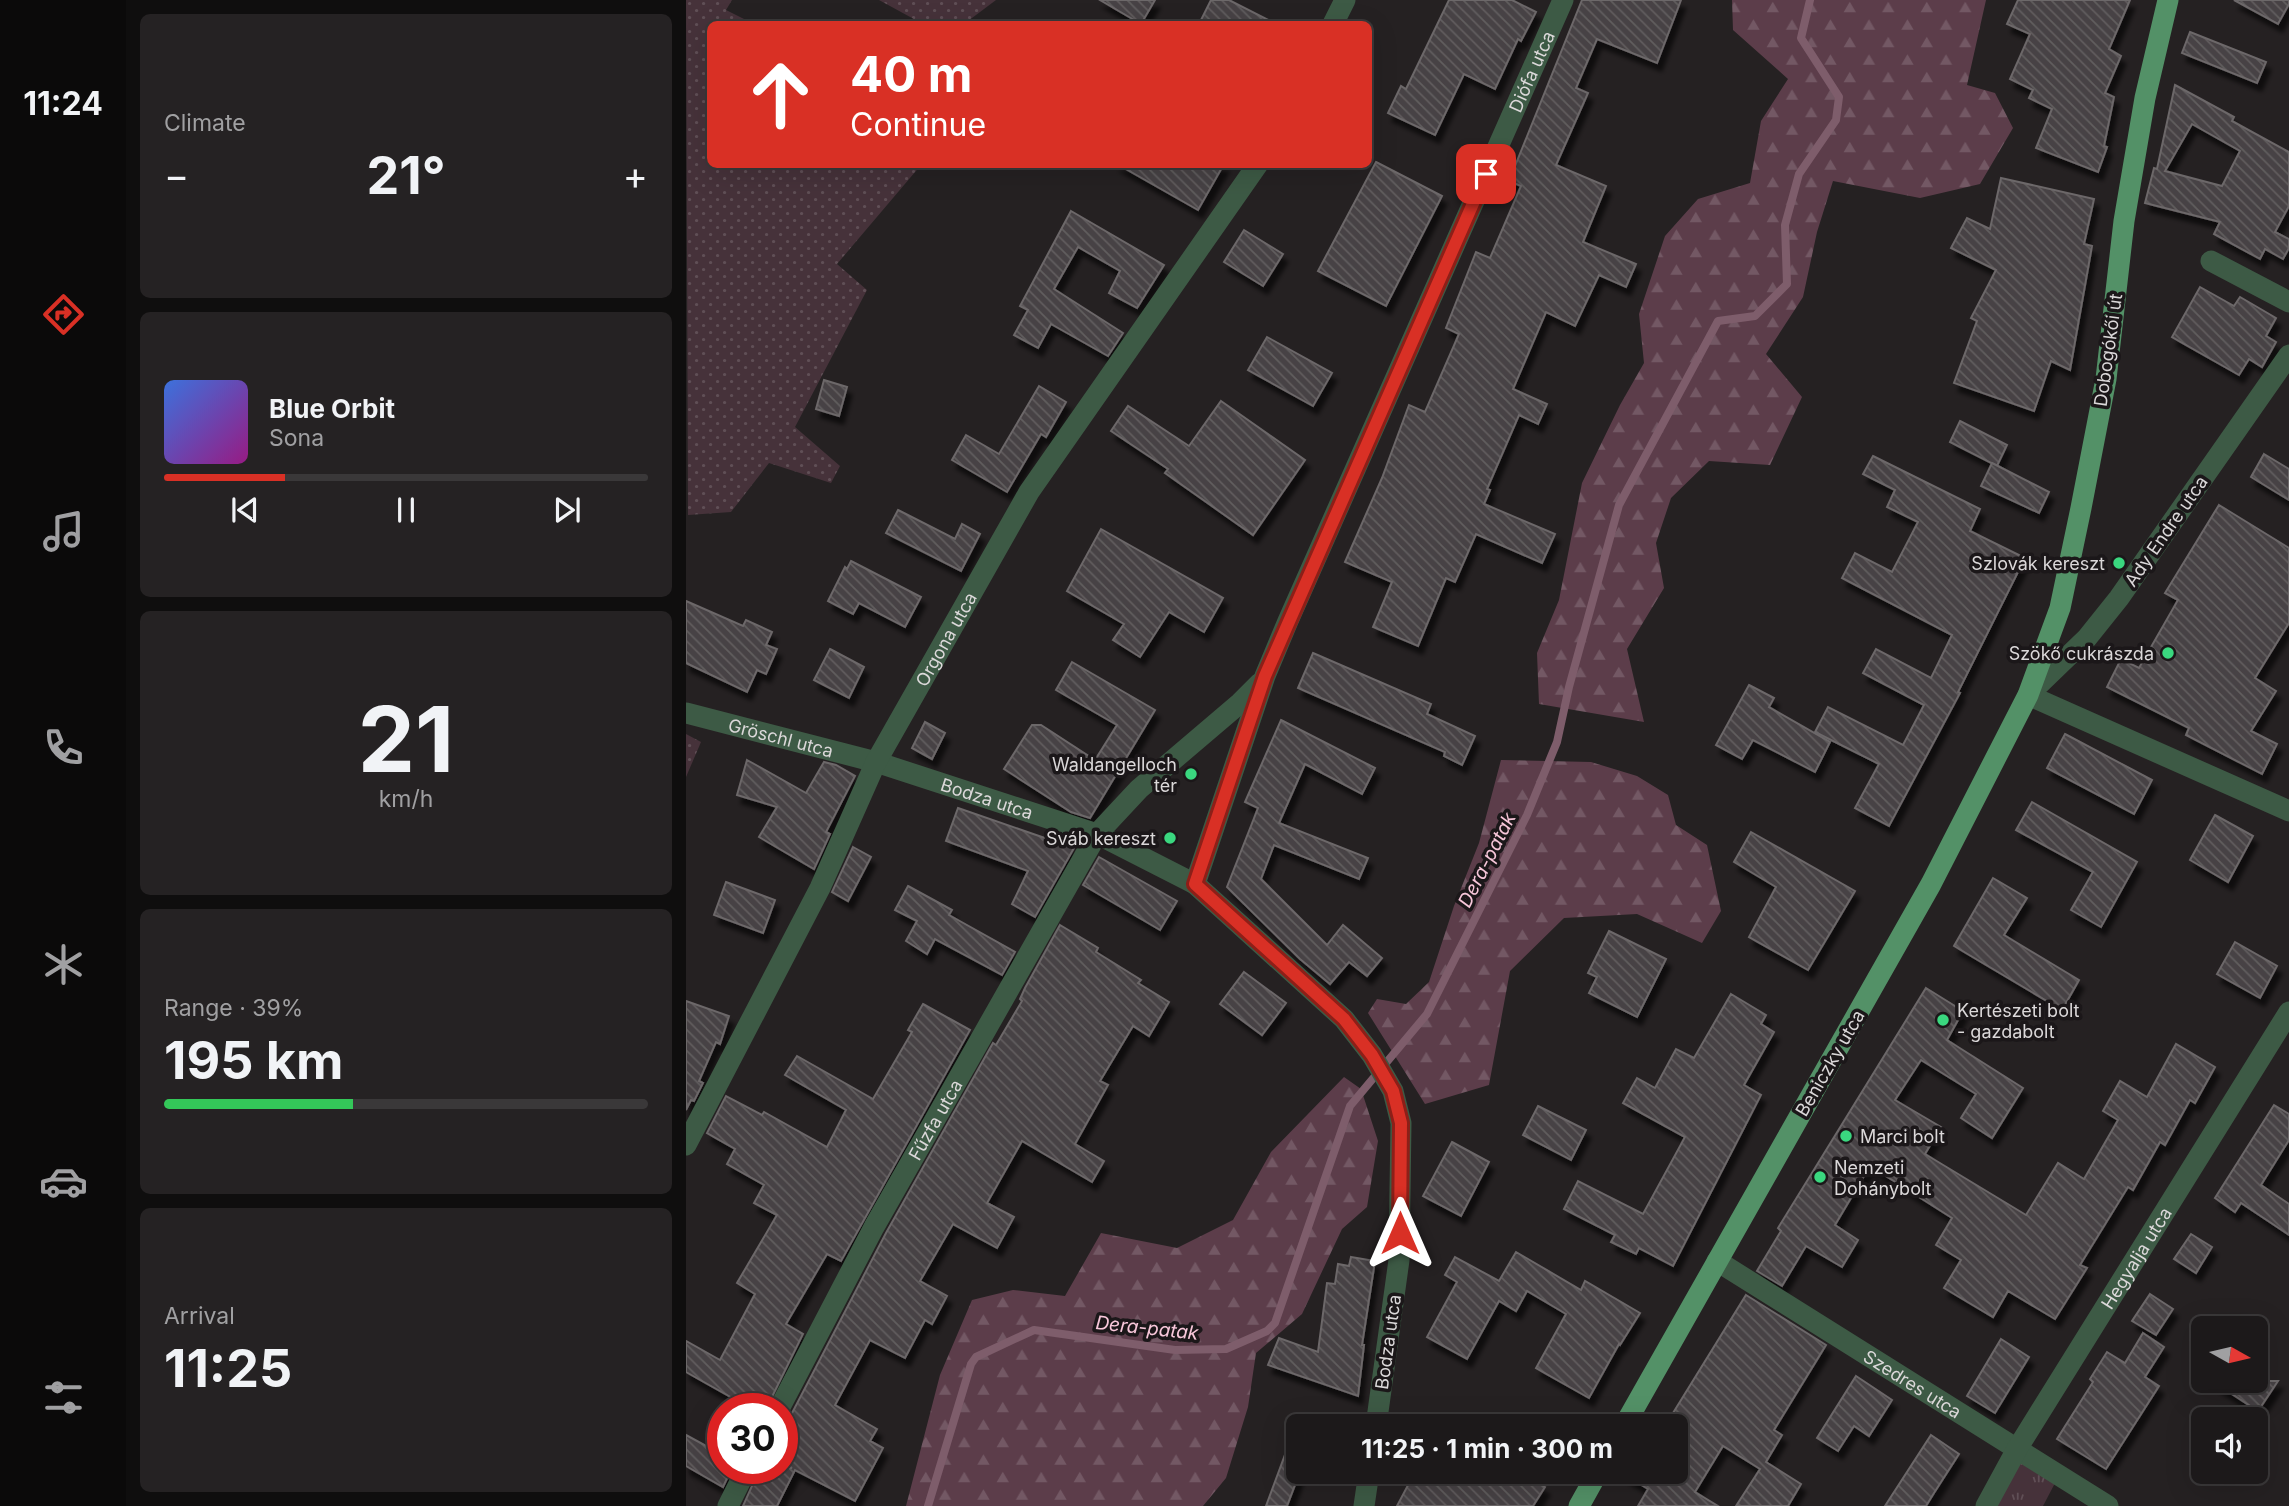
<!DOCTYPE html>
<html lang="en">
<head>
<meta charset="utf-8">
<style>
  :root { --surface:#1c191a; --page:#252223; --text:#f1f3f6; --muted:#a0a0a2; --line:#3a3839; --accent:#d93025 }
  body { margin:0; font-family:Inter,sans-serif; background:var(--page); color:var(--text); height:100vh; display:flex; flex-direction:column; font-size:26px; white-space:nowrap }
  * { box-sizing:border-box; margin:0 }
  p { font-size:23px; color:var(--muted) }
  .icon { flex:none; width:38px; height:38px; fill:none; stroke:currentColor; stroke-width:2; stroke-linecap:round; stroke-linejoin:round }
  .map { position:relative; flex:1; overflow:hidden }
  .side { display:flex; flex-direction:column; gap:14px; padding:14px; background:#0f0e0e; width:560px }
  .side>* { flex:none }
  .top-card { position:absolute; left:21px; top:21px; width:665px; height:147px; border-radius:10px; box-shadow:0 7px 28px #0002,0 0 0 2px var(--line); background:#d93025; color:#fff; overflow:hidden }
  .needle { width:46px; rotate:98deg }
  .controls { position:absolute; left:1505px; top:1316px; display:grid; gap:14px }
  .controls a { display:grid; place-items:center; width:77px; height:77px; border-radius:10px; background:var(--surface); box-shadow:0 7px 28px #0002,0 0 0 2px var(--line); font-size:35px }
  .speed { position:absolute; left:21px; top:1393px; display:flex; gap:14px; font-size:35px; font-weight:700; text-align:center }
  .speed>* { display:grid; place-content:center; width:91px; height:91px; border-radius:50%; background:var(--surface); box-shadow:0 7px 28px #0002,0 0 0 2px var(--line); line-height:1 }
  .speed .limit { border:10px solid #d22; background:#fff; color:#111 }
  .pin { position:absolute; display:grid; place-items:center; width:60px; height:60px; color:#fff; margin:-30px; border-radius:14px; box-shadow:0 4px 10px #0006 }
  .me { position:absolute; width:77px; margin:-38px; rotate:0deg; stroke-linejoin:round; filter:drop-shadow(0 0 5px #0008) }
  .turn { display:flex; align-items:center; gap:24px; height:147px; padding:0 28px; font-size:32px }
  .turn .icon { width:91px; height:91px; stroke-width:2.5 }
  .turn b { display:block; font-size:49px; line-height:60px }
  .big { font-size:52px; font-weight:700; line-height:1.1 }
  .side .widget { flex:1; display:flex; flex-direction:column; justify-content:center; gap:10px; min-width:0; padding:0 24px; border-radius:10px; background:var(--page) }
  .side .dial { align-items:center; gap:0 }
  .dial b { font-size:91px; line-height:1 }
  .song { display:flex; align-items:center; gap:21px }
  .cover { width:84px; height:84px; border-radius:10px; background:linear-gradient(135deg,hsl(220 70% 55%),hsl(310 70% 35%)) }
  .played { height:7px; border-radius:4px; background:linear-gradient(90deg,var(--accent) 25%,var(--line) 25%) }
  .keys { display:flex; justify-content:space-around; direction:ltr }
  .heat { display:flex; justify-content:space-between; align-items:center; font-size:38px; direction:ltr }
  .charge { height:10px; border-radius:5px; background:linear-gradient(90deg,#34c759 39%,var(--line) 0) }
  .trip { position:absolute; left:600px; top:1414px; width:402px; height:70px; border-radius:10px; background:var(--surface); box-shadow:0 7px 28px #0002,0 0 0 2px var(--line); font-weight:700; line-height:70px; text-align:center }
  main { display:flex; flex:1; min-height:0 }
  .dock { display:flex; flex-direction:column; width:126px; justify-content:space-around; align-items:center; background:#0b0a0a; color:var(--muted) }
  .dock .icon { width:49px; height:49px }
  .dock .current { color:var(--accent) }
  .dock b { font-size:32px; color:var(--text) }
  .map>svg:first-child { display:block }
  .grass { fill:url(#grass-dots) }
  .forest { fill:url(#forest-firs) }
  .park { fill:url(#park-tufts) }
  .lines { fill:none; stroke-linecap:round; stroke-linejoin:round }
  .stream { stroke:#7e5d6b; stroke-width:8 }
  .building { fill:url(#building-back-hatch); stroke:#6c6769; stroke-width:2; fill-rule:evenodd; filter:url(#shadow) }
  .minor { stroke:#3d5a45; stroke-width:21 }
  .major { stroke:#539167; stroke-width:21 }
  .route-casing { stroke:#8d1f18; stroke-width:18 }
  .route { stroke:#d93025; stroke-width:12 }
  .poi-dot { fill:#3ad77f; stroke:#1b1719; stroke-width:2.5 }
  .labels { text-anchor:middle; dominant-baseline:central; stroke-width:7; stroke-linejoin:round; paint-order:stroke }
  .street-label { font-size:18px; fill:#dbd8d9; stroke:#1b1719 }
  .poi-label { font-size:18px; fill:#dbd8d9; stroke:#1b1719; text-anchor:end }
  .water-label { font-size:19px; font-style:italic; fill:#f8c7da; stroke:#1b1719 }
</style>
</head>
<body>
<main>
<nav class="dock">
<b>11:24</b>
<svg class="icon current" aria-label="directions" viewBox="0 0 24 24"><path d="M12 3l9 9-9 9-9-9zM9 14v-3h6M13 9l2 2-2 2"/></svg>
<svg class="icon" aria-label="music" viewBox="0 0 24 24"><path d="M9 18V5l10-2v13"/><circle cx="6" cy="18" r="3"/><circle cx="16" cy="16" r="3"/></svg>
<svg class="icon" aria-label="phone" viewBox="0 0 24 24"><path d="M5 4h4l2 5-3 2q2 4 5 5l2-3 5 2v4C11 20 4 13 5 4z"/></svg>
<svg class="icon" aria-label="climate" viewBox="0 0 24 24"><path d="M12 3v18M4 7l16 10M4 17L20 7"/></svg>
<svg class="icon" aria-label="car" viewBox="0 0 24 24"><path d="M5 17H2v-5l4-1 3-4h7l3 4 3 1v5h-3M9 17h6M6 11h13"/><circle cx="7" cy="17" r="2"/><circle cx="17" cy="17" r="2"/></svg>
<svg class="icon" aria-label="filters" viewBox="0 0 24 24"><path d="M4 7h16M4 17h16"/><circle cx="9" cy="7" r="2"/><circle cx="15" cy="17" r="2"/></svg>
</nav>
<section class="side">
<div class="widget"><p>Climate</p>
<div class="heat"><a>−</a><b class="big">21°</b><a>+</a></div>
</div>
<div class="widget">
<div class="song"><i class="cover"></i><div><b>Blue Orbit</b><p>Sona</p></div></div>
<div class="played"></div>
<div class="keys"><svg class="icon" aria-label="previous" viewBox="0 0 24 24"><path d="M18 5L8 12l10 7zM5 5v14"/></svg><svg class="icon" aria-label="pause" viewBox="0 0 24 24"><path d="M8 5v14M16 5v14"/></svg><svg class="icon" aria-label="next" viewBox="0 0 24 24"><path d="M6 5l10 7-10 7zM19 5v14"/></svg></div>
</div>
<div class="widget dial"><b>21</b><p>km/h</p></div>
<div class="widget"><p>Range · 39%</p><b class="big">195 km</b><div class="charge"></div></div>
<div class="widget"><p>Arrival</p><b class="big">11:25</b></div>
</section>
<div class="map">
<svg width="1603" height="1506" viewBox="0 0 1603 1506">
  <defs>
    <pattern id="grass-dots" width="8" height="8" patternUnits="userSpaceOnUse" patternTransform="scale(1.75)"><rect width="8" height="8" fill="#46323a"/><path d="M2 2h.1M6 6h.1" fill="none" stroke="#604f56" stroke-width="1.8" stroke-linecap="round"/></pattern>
    <pattern id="forest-firs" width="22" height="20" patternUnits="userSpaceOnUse" patternTransform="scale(1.75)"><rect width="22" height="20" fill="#5c3d4a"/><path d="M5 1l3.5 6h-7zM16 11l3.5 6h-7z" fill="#735864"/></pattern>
    <pattern id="park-tufts" width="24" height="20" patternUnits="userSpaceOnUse" patternTransform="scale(1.75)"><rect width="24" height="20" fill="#46323a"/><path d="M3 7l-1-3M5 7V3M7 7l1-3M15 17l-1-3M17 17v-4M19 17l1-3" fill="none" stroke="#604f56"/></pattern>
    <pattern id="building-back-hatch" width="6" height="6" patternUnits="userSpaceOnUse" patternTransform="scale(1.75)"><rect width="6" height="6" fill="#474244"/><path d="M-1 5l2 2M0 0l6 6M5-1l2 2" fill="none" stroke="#615d5e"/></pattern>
    <filter id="shadow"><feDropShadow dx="4.5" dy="8" stdDeviation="2" flood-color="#0009"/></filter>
  </defs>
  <rect width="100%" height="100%" fill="#252122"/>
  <g class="grass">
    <path d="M0,0H46L40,10L68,24H24V164L235,165L151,264L181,290L109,427L154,466L145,483L83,463L45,512L2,515Z"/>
    <path d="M193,0H310L278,24H237Z"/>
    <path d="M0,734L15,742L0,777Z"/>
  </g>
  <g class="forest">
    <path d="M1046,0H1300L1281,85L1309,93L1327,128L1294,184L1234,198L1147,181L1131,232L1117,297L1080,354L1116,397L1084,465L1023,461L985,498L970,543L978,588L941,649L958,722L853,704L851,653L873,600L896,483L934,405L958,363L953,314L979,236L1012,199L1064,183L1075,121L1102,79L1047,30Z"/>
    <path d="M815,760L905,762L951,776L982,795L990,825L1021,845L1035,911L1016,943L951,914L878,918L824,971L803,1085L739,1104L682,1013L691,999L720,1004L743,982L768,906L793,843Z"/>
    <path d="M658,1077L675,1089L692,1141L681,1207L656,1229L616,1314L570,1353L562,1407L540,1478L517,1506H220L254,1375L286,1300L327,1290L379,1296L415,1233L491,1248L547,1220L585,1152Z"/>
  </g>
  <path class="park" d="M1332,1459L1369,1483L1357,1506H1308Z"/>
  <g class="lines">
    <path class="stream" d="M242,1506L285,1364L290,1357L348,1330L489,1350L540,1349L581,1331L589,1323L664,1106L741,1014L841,815L871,742L883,687L933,505L1032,321L1069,316L1101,284L1099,225L1113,174L1150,120L1153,97L1115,38L1124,0"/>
  </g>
  <g class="building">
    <path d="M414,0H469L455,24Z"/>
    <path d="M525,0H543L590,24H513Z"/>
    <path d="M763,0H826L850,12L835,41L832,39L809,89L778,74L749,135L702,113L715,86L720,89Z"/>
    <path d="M896,0H995L971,63L911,39L890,88L902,93L870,165L920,186L897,242L950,264L940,287L913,275L889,326L860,312L827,389L861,404L852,424L833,415L801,489L804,490L798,504L869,534L856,563L790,534L769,582L760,578L732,646L687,627L706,582L659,562L696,478L723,405L739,412L773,334L760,328L790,252L804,258L835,186L823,181Z"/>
    <path d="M1332,0H1444L1423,49L1435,56L1419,93L1428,97L1418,146L1421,147L1412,172L1350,148L1366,109L1343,98L1347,90L1324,79L1344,34L1321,24Z"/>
    <path d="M1548,0H1603V4L1592,24Z"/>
    <path d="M1504,32L1580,62L1571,83L1496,53Z"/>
    <path d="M1489,85L1548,117L1546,121L1603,152V206L1589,232L1603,239V248L1597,259L1579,249L1574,259L1528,234L1534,222L1459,203L1468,168L1471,169ZM1506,124L1554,151L1536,186L1479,171Z"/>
    <path d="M690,162L756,196L700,306L632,271Z"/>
    <path d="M431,164H538L512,210Z"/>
    <path d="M1315,178L1408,199L1398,244L1406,246L1384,370L1365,361L1348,411L1268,383L1291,321L1285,318L1310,270L1265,248L1281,218L1304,229Z"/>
    <path d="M385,211L478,265L451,308L423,293L434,271L392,247L368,289L437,333L422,356L365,324L352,348L328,335L342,310L334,306Z"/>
    <path d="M558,230L597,254L577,286L538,262Z"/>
    <path d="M1514,287L1548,306L1554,297L1590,318L1580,336L1590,342L1576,367L1563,359L1553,375L1486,337Z"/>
    <path d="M581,337L646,373L627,406L562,370Z"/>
    <path d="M138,380L161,387L153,416L130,409Z"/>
    <path d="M353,386L380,402L360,437L355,434L321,492L266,460L280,435L313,454Z"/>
    <path d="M535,401L619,460L567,535L479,473L482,469L425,431L442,406L503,446Z"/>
    <path d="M1274,421L1321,445L1311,466L1264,442Z"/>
    <path d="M1578,454L1603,469V500L1565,477Z"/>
    <path d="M1187,456L1294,509L1284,531L1339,558L1272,692L1274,693L1203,826L1169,808L1193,764L1129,732L1142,707L1217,745L1238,705L1177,673L1190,649L1245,678L1266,635L1156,578L1169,553L1206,572L1232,522L1201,507L1209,490L1177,474Z"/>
    <path d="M1306,463L1363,492L1353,513L1295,486Z"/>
    <path d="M1533,505L1603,548V623L1569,678L1590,691L1565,731L1591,744L1576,774L1500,735L1503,728L1421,687L1435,659L1453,668L1492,600L1479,593Z"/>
    <path d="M212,510L269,539L276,524L294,534L275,571L200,533Z"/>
    <path d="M415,529L537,598L518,632L483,612L454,657L427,640L438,624L381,591Z"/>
    <path d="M165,561L235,597L219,627L173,603L167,614L142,601L159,567L161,569Z"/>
    <path d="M0,601L57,626L60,620L86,632L80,645L91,649L80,674L71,670L61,692L0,663Z"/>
    <path d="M144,649L178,667L163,698L128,680Z"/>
    <path d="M627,653L745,704L741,714L789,736L776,765L758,756L759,752L612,688Z"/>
    <path d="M386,662L469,710L404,818L385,812L318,769L346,725H355L409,760L431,725L370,690Z"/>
    <path d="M1063,685L1088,698L1083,707L1144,742L1129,772L1067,740L1056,759L1030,745Z"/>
    <path d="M595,720L689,768L676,794L619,764L593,823L682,858L673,879L588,845L575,879L641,945L657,925L696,958L681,976L663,962L644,984L614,959L541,887L572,808L559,802Z"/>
    <path d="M239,722L259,733L246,759L226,748Z"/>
    <path d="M1379,734L1466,780L1448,814L1361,768Z"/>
    <path d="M61,760L120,793L138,762L150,765L169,776L140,832L144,834L128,869L73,837L91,807L51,795Z"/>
    <path d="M1346,802L1451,862L1415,927L1385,910L1407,872L1330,830Z"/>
    <path d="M272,808L388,848L349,917L326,904L342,871L260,841Z"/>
    <path d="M1529,815L1567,836L1542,882L1504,860Z"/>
    <path d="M1065,832L1169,891L1122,970L1063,937L1090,887L1048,862Z"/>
    <path d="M167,847L185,857L162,901L146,892Z"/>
    <path d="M413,857L491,901L474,930L397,885Z"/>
    <path d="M1307,878L1341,898L1318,935L1393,980L1376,1010L1268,946Z"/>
    <path d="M40,882L89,900L77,933L28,915Z"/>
    <path d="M222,886L266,910L263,915L329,952L316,975L249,939L241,954L220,941L231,921L209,910Z"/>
    <path d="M374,925L412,948L410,952L455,980L452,983L483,1002L463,1036L447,1026L414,1081L422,1085L389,1144L418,1161L406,1182L336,1141L301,1203L328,1217L311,1248L267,1224L234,1281L261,1296L246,1324L239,1320L219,1358L184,1340L149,1405L191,1429L184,1441L197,1448L169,1501L109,1470L91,1506H57L74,1468H106L96,1463V1421L105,1415L200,1233L307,1043L310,1045L336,1001L334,999L339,988Z"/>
    <path d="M923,931L980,959L951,1017L903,993L911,977L902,973Z"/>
    <path d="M1549,942L1591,966L1574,998L1531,974Z"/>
    <path d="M558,972L600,1003L576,1035L534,1004Z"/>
    <path d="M1240,988L1277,1011L1261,1040L1337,1088L1306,1138L1275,1118L1290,1094L1235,1060L1209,1100L1255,1127L1239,1154L1340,1215L1372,1163L1398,1179L1432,1120L1417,1111L1434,1081L1461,1097L1490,1044L1529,1067L1509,1103L1504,1100L1479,1145L1474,1142L1447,1190L1442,1187L1394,1265L1401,1268L1369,1319L1322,1291L1307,1317L1258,1288L1275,1260L1250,1245L1266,1218L1184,1166L1149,1225L1172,1240L1156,1267L1120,1246L1096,1286L1071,1271L1095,1231L1092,1228Z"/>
    <path d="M1045,994L1080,1015L1075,1024L1088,1032L1058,1085L1075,1095L987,1266L953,1248L950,1254L925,1242L929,1235L878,1209L892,1181L957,1214L999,1137L937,1103L951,1078L969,1088L990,1049L1008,1058Z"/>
    <path d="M0,1001L43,1016L34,1044L30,1042L13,1081L17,1083L8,1101L5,1100L0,1110Z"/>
    <path d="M237,1004L284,1030L155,1261L141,1254L100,1324L117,1334L80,1409H66L0,1372V1341L34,1360L69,1294L51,1283L91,1215L68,1203L78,1185L41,1164L49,1149L21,1133L40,1096L76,1115L78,1112L141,1147L160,1110L99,1075L111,1056L187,1099L226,1032L222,1030Z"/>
    <path d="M1588,1105L1603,1114V1140L1575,1185L1603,1204V1235L1555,1203L1549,1212L1529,1198Z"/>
    <path d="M852,1106L900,1130L885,1160L837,1135Z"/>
    <path d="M766,1142L803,1162L775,1216L737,1196Z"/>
    <path d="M1505,1234L1526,1247L1510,1273L1488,1259Z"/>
    <path d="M830,1252L895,1290L899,1281L954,1313L934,1345L933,1344L903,1398L850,1368L880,1314L841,1291L830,1311L813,1301L781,1359L741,1337L771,1282L759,1275L769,1257L813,1281Z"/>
    <path d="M665,1257L689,1261L676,1345H678L672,1396L582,1365L593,1338L632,1352L641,1283L649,1284L652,1264L663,1266Z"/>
    <path d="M1464,1294L1487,1309L1470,1335L1446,1321Z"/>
    <path d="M1060,1295L1140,1345L1088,1430L1096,1435L1080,1462L1115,1484L1102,1506H1050L1074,1469L1037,1446L1009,1492L1032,1506H952L962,1489L934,1472H990V1426H979Z"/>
    <path d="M1457,1333L1478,1347L1459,1377L1473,1386L1420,1469L1371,1439L1407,1382L1404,1379L1421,1352L1439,1363Z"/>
    <path d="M1315,1339L1343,1357L1309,1413L1281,1396Z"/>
    <path d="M1170,1376L1206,1400L1183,1436L1168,1426L1152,1451L1131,1438Z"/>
    <path d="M1526,1381H1592L1572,1411Z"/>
    <path d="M610,1425H612V1477L601,1506H580Z"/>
    <path d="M0,1435L37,1455V1468H46L37,1487L0,1466Z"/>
    <path d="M1245,1435L1273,1454L1248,1493L1240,1506H1199Z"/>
    <path d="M729,1472H848L845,1479L859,1487L847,1506H711Z"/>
  </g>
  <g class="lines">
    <g class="minor">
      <path d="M647,24L659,0"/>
      <path d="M1525,261L1603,302"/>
      <path d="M1603,355L1433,598L1401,638L1342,695L1603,811"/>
      <path id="s1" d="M0,713L190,762L411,834L509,884L658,1019L686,1055L707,1091L715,1123L713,1260L690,1426"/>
      <path id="s2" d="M509,884L579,676L602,621L877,0"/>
      <path id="s3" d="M0,1145L134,888L190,762L343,492L572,164"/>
      <path id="s4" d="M1031,1261L1422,1506"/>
      <path id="s5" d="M93,1409L188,1227L411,834L453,789L554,703L574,683"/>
      <path d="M42,1506L61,1468"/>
      <path d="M678,1506L683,1472"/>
      <path id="s6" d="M1300,1506L1331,1449L1603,1012"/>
    </g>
    <g class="major">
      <path d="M938,1426L1245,884L1342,695L1374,608L1395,508L1420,379L1438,221L1459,98L1482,0"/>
      <path d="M893,1506L912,1472"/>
    </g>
  </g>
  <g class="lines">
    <defs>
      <path id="route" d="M714,1233L715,1123L707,1091L686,1055L658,1019L509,884L579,676L800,174"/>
    </defs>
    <use href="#route" class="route-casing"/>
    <use href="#route" class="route"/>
  </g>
  <g class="poi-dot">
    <circle cx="1433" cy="563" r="7"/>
    <circle cx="1482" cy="653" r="7"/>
    <circle cx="505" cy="774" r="7"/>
    <circle cx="484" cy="838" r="7"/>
    <circle cx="1257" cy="1020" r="7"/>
    <circle cx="1160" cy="1136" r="7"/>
    <circle cx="1134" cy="1177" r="7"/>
  </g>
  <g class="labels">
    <g class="street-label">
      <text stroke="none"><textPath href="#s2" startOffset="880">Diófa utca</textPath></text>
      <text transform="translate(1422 350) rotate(-82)">Dobogókői út</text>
      <text transform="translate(1480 531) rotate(-55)">Ady Endre utca</text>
      <text stroke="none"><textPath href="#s3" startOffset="569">Orgona utca</textPath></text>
      <text stroke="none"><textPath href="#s1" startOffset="98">Gröschl utca</textPath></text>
      <text stroke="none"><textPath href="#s1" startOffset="313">Bodza utca</textPath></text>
      <text transform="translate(1144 1063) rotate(-60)">Beniczky utca</text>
      <text stroke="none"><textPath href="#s5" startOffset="329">Fűzfa utca</textPath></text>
      <text stroke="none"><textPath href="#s6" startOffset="290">Hegyalja utca</textPath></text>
      <text transform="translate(702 1342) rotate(-82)">Bodza utca</text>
      <text stroke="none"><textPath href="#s4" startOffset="231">Szedres utca</textPath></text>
    </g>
    <g class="poi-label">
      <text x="1419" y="563">Szlovák kereszt</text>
      <text x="1468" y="653">Szökő cukrászda</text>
      <text x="491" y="764">Waldangelloch<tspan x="491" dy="21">tér</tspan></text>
      <text x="470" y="838">Sváb kereszt</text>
      <text x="1271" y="1010" text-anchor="start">Kertészeti bolt<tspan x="1271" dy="21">- gazdabolt</tspan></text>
      <text x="1174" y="1136" text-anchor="start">Marci bolt</text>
      <text x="1148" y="1167" text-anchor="start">Nemzeti<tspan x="1148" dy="21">Dohánybolt</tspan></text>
    </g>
    <g class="water-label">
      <text transform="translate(801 860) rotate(-63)">Dera-patak</text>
      <text transform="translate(461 1328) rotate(6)">Dera-patak</text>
    </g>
  </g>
</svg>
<div class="controls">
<a><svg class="needle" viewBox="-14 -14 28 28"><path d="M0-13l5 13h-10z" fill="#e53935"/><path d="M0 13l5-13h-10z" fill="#a0a0a2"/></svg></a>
<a><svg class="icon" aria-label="sound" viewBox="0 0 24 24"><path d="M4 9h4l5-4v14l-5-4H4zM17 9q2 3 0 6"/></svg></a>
</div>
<div class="speed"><div class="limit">30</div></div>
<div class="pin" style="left:800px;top:174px;background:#d93025"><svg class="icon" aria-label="arrive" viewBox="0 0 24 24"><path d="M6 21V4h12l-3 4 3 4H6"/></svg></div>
<svg class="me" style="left:714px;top:1233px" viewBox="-20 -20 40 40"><path d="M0-17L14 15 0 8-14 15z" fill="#d93025" stroke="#fff" stroke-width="4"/></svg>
<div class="trip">11:25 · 1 min · 300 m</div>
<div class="top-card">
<div class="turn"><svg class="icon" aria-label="ahead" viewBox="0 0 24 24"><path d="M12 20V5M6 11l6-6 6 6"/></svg><div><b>40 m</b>Continue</div></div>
</div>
</div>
</main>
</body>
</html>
